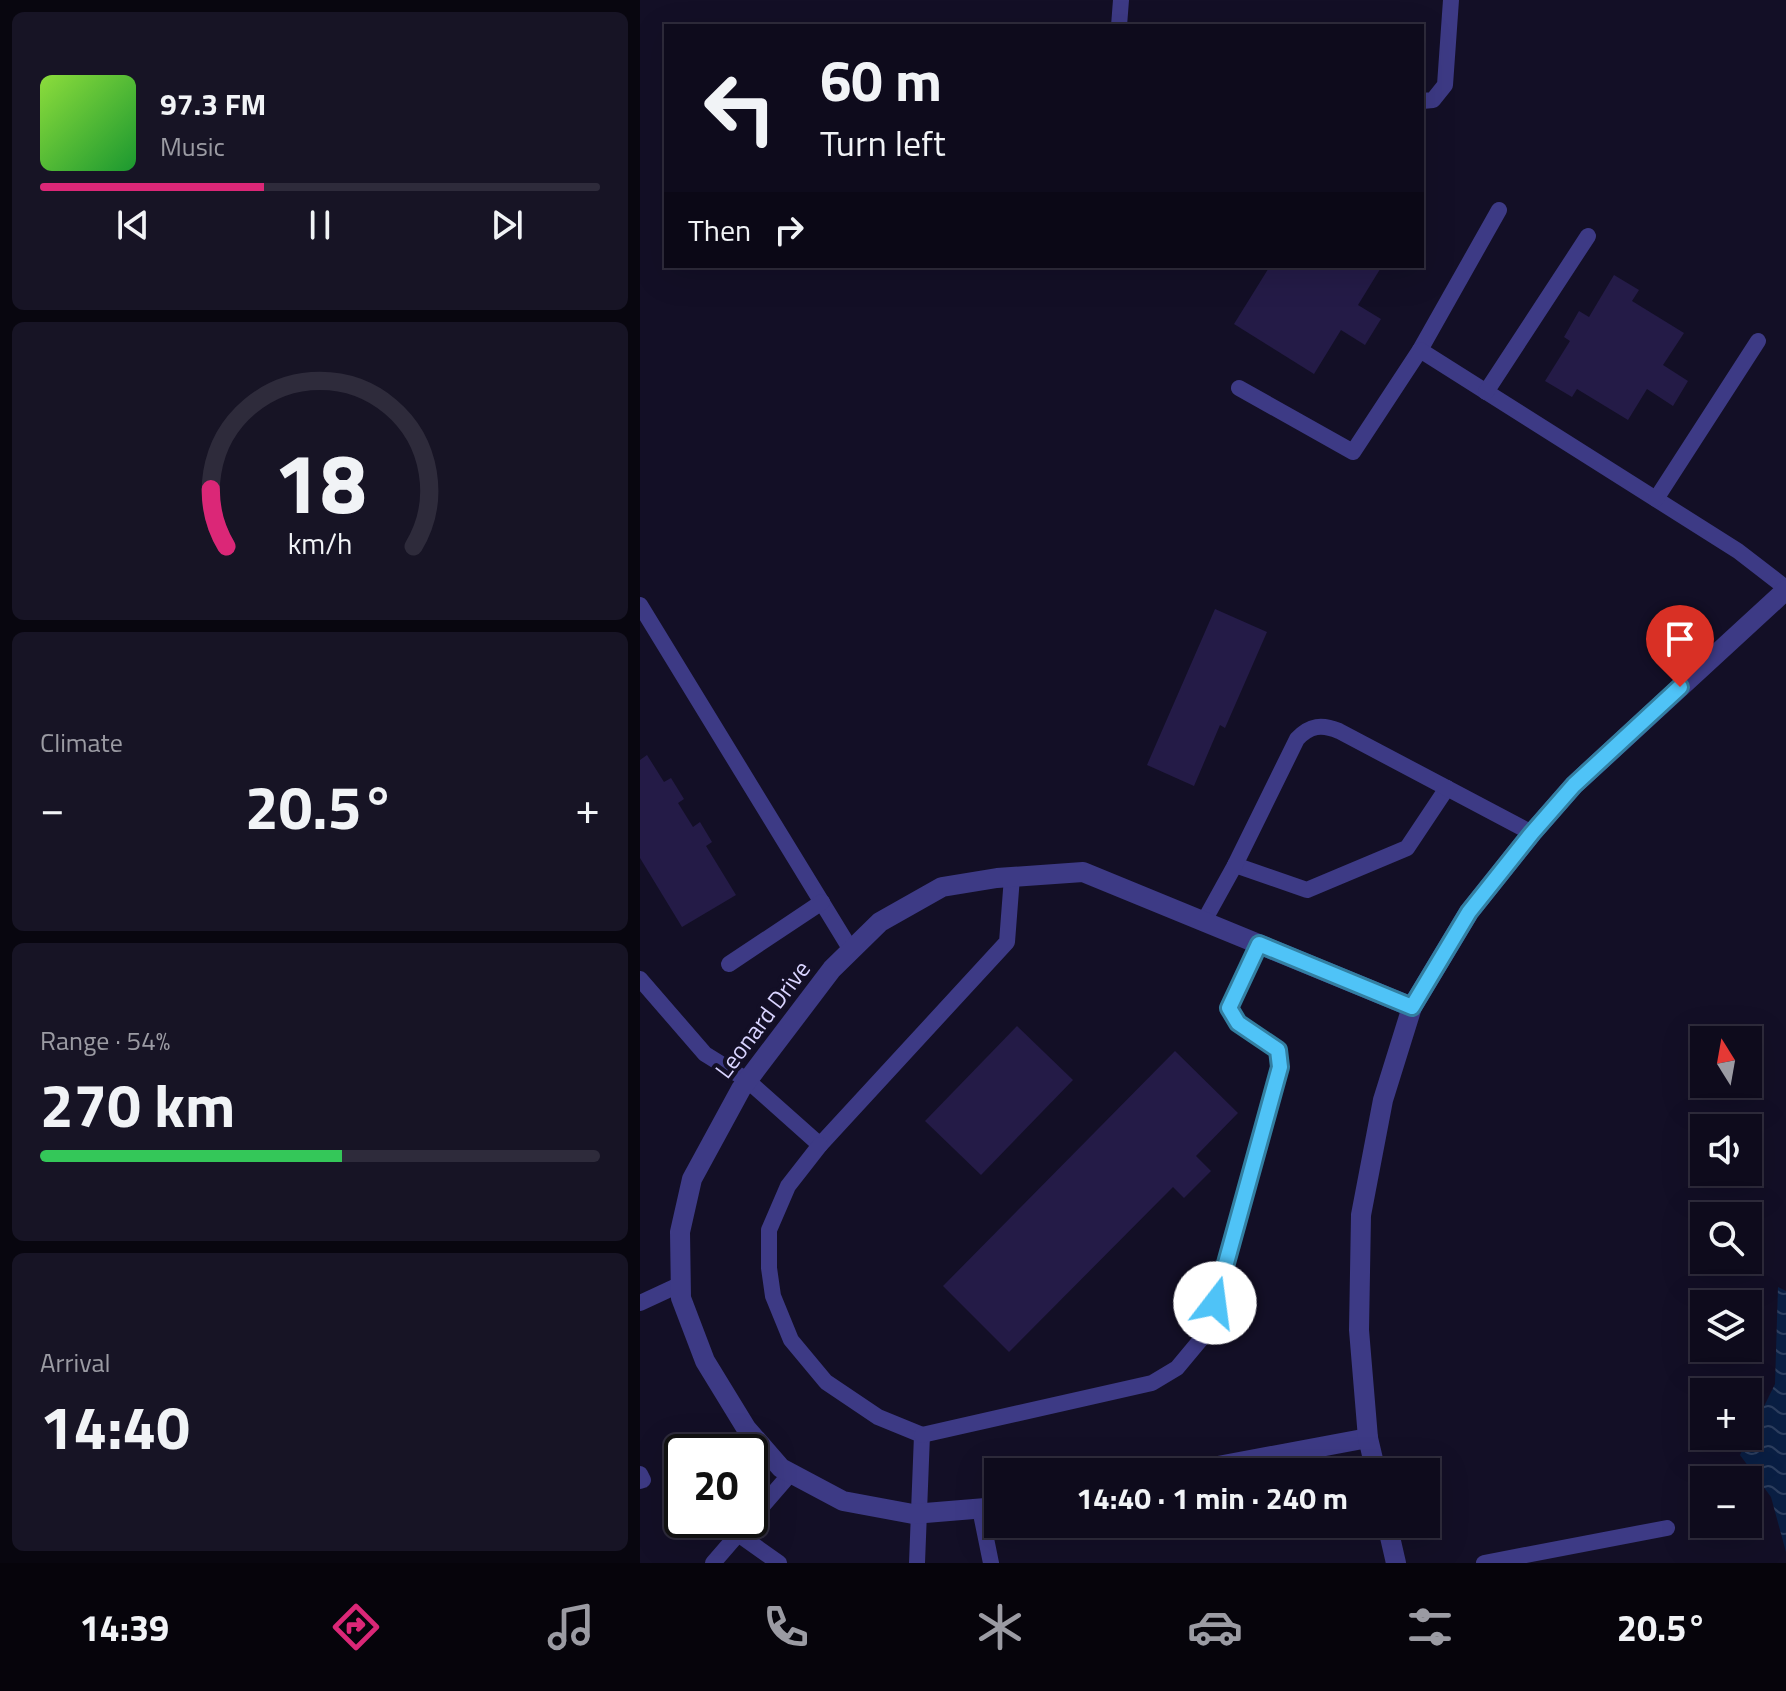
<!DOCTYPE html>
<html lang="en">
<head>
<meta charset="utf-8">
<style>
  :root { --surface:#0e0b1c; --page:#171425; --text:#f1f3f6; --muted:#9b9ba3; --line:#2e2b3b; --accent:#db2777 }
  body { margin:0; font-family:"Titillium Web",sans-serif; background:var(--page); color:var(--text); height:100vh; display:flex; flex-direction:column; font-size:30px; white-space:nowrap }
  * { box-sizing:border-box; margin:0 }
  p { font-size:26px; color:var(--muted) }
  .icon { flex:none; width:44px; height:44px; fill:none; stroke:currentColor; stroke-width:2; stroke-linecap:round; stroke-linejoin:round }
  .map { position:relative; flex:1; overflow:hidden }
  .details { display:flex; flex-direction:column; gap:12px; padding:12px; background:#08060f; width:640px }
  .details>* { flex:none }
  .top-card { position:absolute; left:24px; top:24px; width:760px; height:244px; border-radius:0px; box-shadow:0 8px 32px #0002,0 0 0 2px var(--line); background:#0e0b1c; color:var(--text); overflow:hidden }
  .needle { width:52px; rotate:349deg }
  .fabs { position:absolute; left:1050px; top:1026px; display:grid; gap:16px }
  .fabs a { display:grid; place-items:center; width:72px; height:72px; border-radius:0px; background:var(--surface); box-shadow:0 8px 32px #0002,0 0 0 2px var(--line); font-size:40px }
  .speed { position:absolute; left:24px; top:1434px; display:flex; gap:16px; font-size:40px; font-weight:700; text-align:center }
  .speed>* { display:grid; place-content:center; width:104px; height:104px; border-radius:50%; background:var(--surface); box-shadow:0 8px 32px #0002,0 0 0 2px var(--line); line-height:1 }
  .speed .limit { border:4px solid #111; border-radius:12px; background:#fff; color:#111 }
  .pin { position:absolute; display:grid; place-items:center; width:68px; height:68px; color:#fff; margin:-82px -34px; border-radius:50% 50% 50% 0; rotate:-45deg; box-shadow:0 0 8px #0007 }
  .pin .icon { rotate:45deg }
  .me { position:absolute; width:88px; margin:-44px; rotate:15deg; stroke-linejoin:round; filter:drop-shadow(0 0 6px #0008) }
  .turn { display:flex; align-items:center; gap:28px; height:168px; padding:0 24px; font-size:36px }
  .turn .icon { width:104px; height:104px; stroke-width:2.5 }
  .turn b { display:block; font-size:56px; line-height:68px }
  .then { display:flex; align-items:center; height:76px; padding:0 24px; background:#0003; gap:16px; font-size:30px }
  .big { font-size:60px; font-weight:700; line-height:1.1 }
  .details .widget { flex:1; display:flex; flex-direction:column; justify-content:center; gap:12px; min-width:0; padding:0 28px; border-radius:12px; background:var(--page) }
  .details .dial { align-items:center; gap:0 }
  .dial svg { height:208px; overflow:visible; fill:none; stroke:var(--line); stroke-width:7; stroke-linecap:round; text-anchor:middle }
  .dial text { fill:var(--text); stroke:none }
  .song { display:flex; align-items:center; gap:24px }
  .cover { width:96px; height:96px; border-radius:12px; background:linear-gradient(135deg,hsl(90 70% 55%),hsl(130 70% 35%)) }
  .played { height:8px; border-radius:4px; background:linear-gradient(90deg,var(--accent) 40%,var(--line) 40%) }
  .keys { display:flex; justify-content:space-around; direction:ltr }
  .heat { display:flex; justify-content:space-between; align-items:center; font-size:44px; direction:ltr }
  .charge { height:12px; border-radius:6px; background:linear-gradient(90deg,#34c759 54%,var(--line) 0) }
  .trip { position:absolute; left:344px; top:1458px; width:456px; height:80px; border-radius:0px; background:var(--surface); box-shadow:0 8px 32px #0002,0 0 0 2px var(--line); font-weight:700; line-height:80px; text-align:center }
  .tabs { display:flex; height:128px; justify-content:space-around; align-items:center; background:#06040b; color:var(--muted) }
  .tabs .icon { width:56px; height:56px }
  .tabs .selected { color:var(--accent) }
  .tabs b { font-size:36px; color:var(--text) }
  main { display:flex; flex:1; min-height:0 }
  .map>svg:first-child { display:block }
  .water { fill:url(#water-waves) }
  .building { fill:#241b47 }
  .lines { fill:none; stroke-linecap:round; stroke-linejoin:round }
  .lane { stroke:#3d3a85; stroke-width:16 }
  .street { stroke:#3d3a85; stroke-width:20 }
  .route-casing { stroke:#337fa1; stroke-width:20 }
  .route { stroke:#4fc3f7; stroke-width:14 }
  .labels { text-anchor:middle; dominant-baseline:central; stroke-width:8; stroke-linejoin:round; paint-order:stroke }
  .street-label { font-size:24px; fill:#d9d4ff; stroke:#130f26 }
</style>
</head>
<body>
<main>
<section class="details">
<div class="widget">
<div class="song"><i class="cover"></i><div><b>97.3 FM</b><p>Music</p></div></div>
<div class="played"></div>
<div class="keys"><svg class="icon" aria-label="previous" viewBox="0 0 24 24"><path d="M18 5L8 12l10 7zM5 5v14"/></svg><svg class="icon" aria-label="pause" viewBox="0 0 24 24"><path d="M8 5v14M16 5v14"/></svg><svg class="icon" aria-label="next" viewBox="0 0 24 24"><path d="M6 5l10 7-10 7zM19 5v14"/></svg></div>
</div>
<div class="widget dial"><svg viewBox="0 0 100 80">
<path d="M14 69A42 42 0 1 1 86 69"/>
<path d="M14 69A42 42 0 0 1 8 47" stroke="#db2777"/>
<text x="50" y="56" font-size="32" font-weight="700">18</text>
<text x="50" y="72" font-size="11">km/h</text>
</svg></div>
<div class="widget"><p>Climate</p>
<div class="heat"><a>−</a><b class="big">20.5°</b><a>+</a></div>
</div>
<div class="widget"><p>Range · 54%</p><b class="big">270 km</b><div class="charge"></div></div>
<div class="widget"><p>Arrival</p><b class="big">14:40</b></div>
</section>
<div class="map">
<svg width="1146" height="1563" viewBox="0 0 1146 1563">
  <defs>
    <pattern id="water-waves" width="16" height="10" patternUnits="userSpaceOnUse" patternTransform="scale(2)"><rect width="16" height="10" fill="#0a1f44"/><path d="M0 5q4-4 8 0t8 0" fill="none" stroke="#2d3f60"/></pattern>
  </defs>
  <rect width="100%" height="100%" fill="#130f26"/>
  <path class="water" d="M1138,1287L1146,1291V1552L1131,1497L1100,1455L1135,1384Z"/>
  <g class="building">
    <path d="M630,266H742L718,305L741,319L725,345L701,330L674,374L594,324Z"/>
    <path d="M974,275L999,290L992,301L1044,333L1023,365L1048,381L1033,406L1007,389L988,420L937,389L932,397L905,381L930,341L924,337L939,311L949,317Z"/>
    <path d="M575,609L627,632L585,728L580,725L554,786L507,765Z"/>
    <path d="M7,755L24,782L31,778L44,799L38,803L53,827L60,822L72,842L66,846L96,895L42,927L0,858V760Z"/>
    <path d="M377,1026L433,1080L341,1175L285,1121Z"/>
    <path d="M535,1051L598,1113L556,1156L571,1171L544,1198L533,1187L369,1352L303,1286Z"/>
  </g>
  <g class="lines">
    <g class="lane">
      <path d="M479,26L481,0"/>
      <path d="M782,101L793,100L805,85L811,0"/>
      <path d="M780,350L859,210"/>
      <path d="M599,388L713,452L780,350L1098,551L1146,588"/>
      <path d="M846,392L948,236"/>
      <path d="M1016,499L1118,341"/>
      <path d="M0,605L211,950"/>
      <path d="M595,865L667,890L767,848L807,788"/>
      <path d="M564,921L595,865L657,739C670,725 682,724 699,731L892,833"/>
      <path d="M89,964L182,902"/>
      <path d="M0,979L65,1054L107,1080L180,1145L367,942L372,877"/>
      <path d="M180,1145L148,1186L129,1230V1268L133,1296L151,1340L186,1382L238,1417L282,1435L277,1563"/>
      <path d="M0,1303L41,1284"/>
      <path d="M282,1435L512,1383L537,1368L567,1332L640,1067L638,1050L598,1023L589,1008L619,944"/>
      <path d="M0,1474L3,1480L0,1481"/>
      <path d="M340,1509L351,1563"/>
      <path d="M98,1534L139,1563"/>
      <path d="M73,1563L151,1473"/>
      <path d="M844,1563L1027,1528"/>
    </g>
    <g class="street">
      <path d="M546,1472L728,1438"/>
      <path d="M736,1472L728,1438L719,1330L721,1215L743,1100L772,1007L829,912L892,833L934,785L1146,590"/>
      <path d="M358,1507L273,1514L203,1501L141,1468L106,1428L65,1361L41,1298L40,1232L52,1179L101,1089L192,969L240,922L302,887L357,878L443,872L772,1007"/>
      <path d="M747,1524L756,1563"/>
    </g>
  </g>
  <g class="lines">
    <defs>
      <path id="route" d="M575,1303L640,1067L638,1050L598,1023L589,1008L619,944L772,1007L829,912L892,833L934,785L1040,687"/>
    </defs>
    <use href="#route" class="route-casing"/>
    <use href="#route" class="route"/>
  </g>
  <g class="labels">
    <g class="street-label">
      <text transform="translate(122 1019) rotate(-53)">Leonard Drive</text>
    </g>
  </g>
</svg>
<div class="fabs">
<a><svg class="needle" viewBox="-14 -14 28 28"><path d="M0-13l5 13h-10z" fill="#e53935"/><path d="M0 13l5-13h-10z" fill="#9b9ba3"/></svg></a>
<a><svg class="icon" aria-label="sound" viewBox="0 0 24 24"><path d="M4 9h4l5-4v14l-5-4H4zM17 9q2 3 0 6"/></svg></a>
<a><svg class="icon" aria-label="search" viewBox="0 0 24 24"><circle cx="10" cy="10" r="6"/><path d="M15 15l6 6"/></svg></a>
<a><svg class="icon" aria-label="layers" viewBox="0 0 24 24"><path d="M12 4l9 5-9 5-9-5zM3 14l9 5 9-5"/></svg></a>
<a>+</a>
<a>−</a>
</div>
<div class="speed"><div class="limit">20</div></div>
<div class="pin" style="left:1040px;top:687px;background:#d93025"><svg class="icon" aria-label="arrive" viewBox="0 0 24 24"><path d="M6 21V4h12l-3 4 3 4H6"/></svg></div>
<svg class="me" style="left:575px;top:1303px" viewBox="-20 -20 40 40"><circle r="19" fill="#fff"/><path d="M0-13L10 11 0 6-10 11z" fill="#4fc3f7"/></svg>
<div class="trip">14:40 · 1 min · 240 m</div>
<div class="top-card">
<div class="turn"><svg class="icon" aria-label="left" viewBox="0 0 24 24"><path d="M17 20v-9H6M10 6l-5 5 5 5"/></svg><div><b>60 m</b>Turn left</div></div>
<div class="then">Then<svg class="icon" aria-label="right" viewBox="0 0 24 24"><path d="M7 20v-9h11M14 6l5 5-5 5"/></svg></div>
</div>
</div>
</main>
<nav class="tabs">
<b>14:39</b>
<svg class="icon selected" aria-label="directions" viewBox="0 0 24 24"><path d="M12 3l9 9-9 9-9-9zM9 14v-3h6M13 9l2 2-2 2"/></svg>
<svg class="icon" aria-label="music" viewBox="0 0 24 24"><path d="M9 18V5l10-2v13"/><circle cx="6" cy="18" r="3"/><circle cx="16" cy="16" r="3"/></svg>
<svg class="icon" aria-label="phone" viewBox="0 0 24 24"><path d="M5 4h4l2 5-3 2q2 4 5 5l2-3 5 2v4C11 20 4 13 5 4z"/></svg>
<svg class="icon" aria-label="climate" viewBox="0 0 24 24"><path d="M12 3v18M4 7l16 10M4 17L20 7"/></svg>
<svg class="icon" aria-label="car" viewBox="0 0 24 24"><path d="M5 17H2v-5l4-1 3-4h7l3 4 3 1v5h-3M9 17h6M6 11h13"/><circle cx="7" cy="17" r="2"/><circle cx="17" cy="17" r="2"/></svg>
<svg class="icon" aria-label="filters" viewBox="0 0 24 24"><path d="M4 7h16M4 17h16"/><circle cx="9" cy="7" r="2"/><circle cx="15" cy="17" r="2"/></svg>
<b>20.5°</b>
</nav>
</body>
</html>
